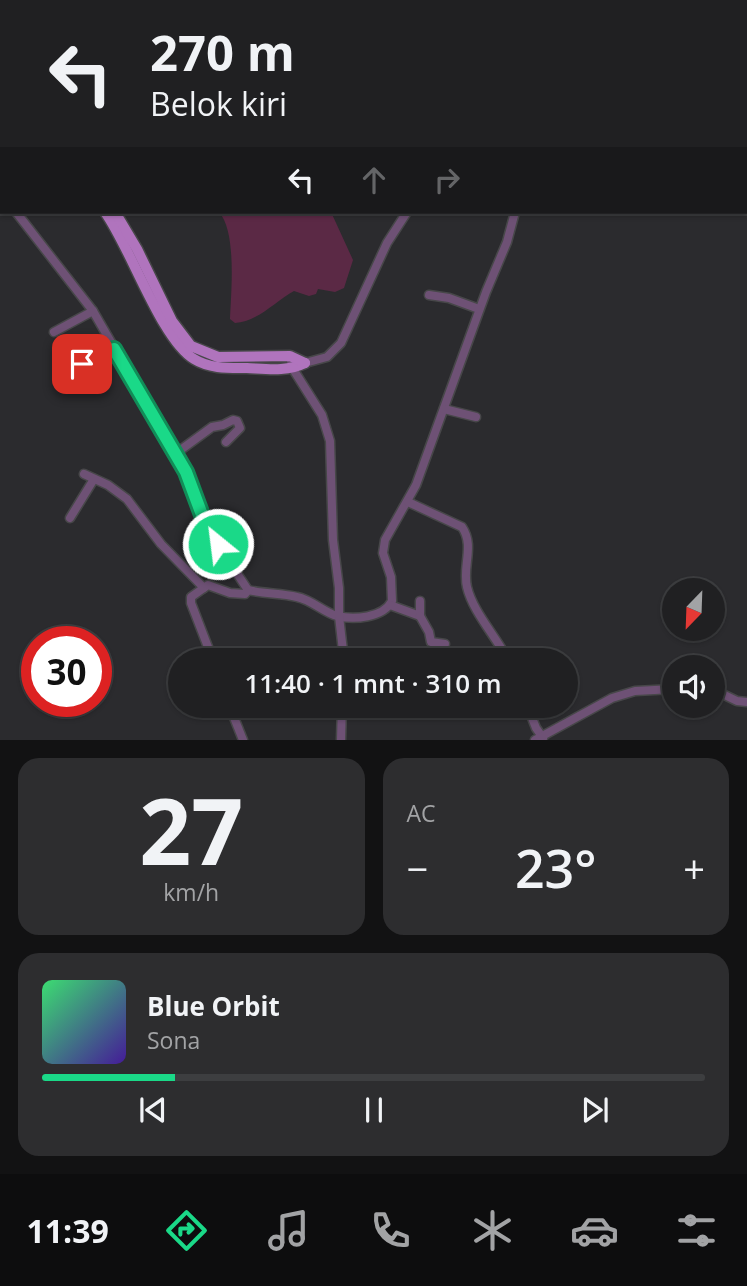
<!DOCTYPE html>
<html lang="id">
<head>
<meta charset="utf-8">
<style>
  :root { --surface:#202022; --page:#2d2d2f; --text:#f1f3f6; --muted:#a2a3a5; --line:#3d3e40; --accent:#1ad988 }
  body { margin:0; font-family:"Open Sans",sans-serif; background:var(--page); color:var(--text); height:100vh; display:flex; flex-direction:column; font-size:26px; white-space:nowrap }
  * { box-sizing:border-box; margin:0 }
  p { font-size:23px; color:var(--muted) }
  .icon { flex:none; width:38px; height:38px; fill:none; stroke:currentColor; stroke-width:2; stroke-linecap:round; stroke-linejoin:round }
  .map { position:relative; height:740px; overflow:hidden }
  .details { display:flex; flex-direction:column; gap:18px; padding:18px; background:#121213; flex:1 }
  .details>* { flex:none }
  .banner { position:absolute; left:0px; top:0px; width:747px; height:214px; box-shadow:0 2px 5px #0004,0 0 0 2px var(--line); background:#202022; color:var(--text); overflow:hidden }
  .needle { width:46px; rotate:203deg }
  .fabs { position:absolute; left:662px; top:578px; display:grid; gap:14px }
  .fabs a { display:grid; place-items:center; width:63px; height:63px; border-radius:50%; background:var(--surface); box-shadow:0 2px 5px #0004,0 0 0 2px var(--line); font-size:35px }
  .speed { position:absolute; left:21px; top:626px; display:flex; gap:14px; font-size:35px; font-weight:700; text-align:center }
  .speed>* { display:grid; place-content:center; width:91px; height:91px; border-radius:50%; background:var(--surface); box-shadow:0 2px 5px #0004,0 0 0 2px var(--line); line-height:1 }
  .speed .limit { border:10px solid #d22; background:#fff; color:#111 }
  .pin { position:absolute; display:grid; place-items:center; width:60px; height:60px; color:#fff; margin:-30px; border-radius:14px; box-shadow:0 4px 10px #0006 }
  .me { position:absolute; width:77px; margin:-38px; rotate:331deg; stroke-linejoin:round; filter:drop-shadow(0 0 5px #0008) }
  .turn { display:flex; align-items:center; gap:24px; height:147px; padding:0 35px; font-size:32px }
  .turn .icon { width:91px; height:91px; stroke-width:2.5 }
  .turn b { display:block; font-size:49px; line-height:60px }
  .lanes { display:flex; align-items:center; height:66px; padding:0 35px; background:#0003; justify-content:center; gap:35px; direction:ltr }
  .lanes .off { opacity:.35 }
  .big { font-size:52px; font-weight:600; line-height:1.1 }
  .details .widget { flex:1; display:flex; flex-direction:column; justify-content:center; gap:10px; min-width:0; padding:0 24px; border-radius:21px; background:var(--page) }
  .details .dial { align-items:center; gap:0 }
  .dial b { font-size:91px; line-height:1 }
  .song { display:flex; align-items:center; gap:21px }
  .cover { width:84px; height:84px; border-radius:10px; background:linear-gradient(135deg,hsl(140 70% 55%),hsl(260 70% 35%)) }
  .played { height:7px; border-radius:4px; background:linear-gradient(90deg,var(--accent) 20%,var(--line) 20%) }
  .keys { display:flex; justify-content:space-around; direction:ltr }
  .heat { display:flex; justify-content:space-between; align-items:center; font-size:38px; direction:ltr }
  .details .tiles { flex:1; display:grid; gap:18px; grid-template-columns:1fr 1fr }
  .widget:last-child { grid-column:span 2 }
  .trip { position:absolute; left:168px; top:648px; width:410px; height:70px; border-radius:35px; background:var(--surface); box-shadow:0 2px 5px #0004,0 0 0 2px var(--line); font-weight:600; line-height:70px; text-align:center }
  .menu { display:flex; height:112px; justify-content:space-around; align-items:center; background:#0d0d0e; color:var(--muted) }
  .menu .icon { width:49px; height:49px }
  .menu .active { color:var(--accent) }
  .menu b { font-size:32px; color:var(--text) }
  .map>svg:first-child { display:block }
  .green { fill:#5b2945 }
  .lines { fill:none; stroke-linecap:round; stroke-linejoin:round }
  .minor-casing { stroke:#474749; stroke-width:11 }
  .major-casing { stroke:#474749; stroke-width:13 }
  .minor { stroke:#6e5175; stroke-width:8 }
  .major { stroke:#b074bd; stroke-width:10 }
  .route-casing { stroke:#118d58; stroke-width:18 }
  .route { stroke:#1ad988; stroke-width:12 }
</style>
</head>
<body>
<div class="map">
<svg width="747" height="740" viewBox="0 0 747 740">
  <rect width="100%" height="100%" fill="#2b2b2e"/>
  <path class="green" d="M219,212H331L353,260L344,288L335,292L318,289L316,294L309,296L294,291C276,301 257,322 235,323L230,319C231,293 237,232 219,212Z"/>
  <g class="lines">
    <defs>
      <g id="minor">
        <path d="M403,0L404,2"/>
        <path d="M426,0L430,2"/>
        <path d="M568,0L574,2"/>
        <path d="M536,2V0"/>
        <path d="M598,2L599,0"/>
        <path d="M746,42L747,43"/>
        <path d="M0,49H2"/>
        <path d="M746,98H747"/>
        <path d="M0,195L2,196"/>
        <path d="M16,212L93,311L186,472L208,530L248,590C265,594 281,593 297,597C312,600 323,612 337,616C354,620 383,618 392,601L391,577L383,553L385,540L416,485L486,292L507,242L515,212"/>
        <path d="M429,295L449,298L479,309"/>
        <path d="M54,332L93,311"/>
        <path d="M91,345L107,336"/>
        <path d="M290,356L293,369L322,415L330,441L333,540L339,588V616L344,660"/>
        <path d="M305,363L327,357L341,343L387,243L407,212"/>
        <path d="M82,364L114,349"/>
        <path d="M444,409L476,417"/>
        <path d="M175,454L212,427L223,425L233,420L237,421L240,428L226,442"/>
        <path d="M84,474L108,485L127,499L161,544L204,588"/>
        <path d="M408,502L462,527C475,546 462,566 467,587C473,612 495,635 508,660"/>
        <path d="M70,518L94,479"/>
        <path d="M390,605L420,616V601"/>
        <path d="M420,616L429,632L431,642L445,644"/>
        <path d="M213,660L191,603V597L208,585L230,593L245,594L248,590"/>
        <path d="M712,689L737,701L747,702"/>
        <path d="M229,705L243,740"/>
        <path d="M527,705L536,728L543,738"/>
        <path d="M341,740L342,705"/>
        <path d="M535,740L612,698L635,691L674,689"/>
      </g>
      <g id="major">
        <path d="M0,117L2,118"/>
        <path d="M0,126L2,127"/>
        <path d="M105,212C131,248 161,339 194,359C210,369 229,368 247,368C267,369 287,372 305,363"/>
        <path d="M115,212L137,249L172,321L191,346L218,357L290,356L305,363"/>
      </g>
    </defs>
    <use href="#minor" class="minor-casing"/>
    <use href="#major" class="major-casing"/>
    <use href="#minor" class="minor"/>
    <use href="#major" class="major"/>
  </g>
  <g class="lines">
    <defs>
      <path id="route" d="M82,364L114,349L186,472L205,523L218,544"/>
    </defs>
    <use href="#route" class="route-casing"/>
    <use href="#route" class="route"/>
  </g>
</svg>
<div class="fabs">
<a><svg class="needle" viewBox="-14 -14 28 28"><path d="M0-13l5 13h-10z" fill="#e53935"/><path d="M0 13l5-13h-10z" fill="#a2a3a5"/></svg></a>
<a><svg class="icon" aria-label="sound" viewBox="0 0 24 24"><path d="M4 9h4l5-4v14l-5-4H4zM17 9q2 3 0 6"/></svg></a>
</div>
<div class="speed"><div class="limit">30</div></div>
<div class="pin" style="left:82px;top:364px;background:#d93025"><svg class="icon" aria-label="arrive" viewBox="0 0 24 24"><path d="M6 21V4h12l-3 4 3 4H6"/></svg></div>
<svg class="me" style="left:218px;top:544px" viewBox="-20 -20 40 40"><circle r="17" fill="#1ad988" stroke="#fff" stroke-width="3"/><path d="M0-11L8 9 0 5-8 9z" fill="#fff"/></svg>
<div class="trip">11:40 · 1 mnt · 310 m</div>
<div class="banner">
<div class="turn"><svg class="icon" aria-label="left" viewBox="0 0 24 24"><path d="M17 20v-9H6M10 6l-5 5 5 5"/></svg><div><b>270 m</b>Belok kiri</div></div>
<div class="lanes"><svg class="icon" aria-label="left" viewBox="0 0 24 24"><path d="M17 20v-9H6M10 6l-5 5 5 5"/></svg><svg class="icon off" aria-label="ahead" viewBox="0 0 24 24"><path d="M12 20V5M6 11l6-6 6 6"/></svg><svg class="icon off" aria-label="right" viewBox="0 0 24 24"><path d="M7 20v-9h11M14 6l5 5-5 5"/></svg></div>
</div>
</div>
<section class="details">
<div class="tiles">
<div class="widget dial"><b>27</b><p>km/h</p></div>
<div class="widget"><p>AC</p>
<div class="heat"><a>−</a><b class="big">23°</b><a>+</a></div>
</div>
<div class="widget">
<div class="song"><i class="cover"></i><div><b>Blue Orbit</b><p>Sona</p></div></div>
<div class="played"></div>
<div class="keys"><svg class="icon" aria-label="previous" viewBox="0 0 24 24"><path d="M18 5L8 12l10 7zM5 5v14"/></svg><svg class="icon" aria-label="pause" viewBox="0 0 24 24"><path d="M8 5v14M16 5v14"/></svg><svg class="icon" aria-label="next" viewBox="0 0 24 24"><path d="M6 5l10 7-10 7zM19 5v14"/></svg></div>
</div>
</div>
</section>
<nav class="menu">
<b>11:39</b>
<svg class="icon active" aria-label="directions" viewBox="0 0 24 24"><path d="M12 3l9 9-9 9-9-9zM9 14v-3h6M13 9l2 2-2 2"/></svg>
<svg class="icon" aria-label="music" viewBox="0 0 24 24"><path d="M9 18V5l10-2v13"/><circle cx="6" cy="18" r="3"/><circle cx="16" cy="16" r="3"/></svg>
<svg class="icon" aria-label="phone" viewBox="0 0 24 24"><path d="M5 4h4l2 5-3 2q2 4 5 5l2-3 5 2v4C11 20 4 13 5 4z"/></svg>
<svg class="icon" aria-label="climate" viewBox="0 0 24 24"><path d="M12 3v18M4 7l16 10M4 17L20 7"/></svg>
<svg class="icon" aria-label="car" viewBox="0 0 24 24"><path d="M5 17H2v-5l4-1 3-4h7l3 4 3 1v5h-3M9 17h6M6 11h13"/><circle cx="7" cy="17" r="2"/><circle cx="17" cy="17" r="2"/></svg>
<svg class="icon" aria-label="filters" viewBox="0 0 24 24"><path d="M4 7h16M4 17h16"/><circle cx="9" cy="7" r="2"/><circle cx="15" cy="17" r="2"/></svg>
</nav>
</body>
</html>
